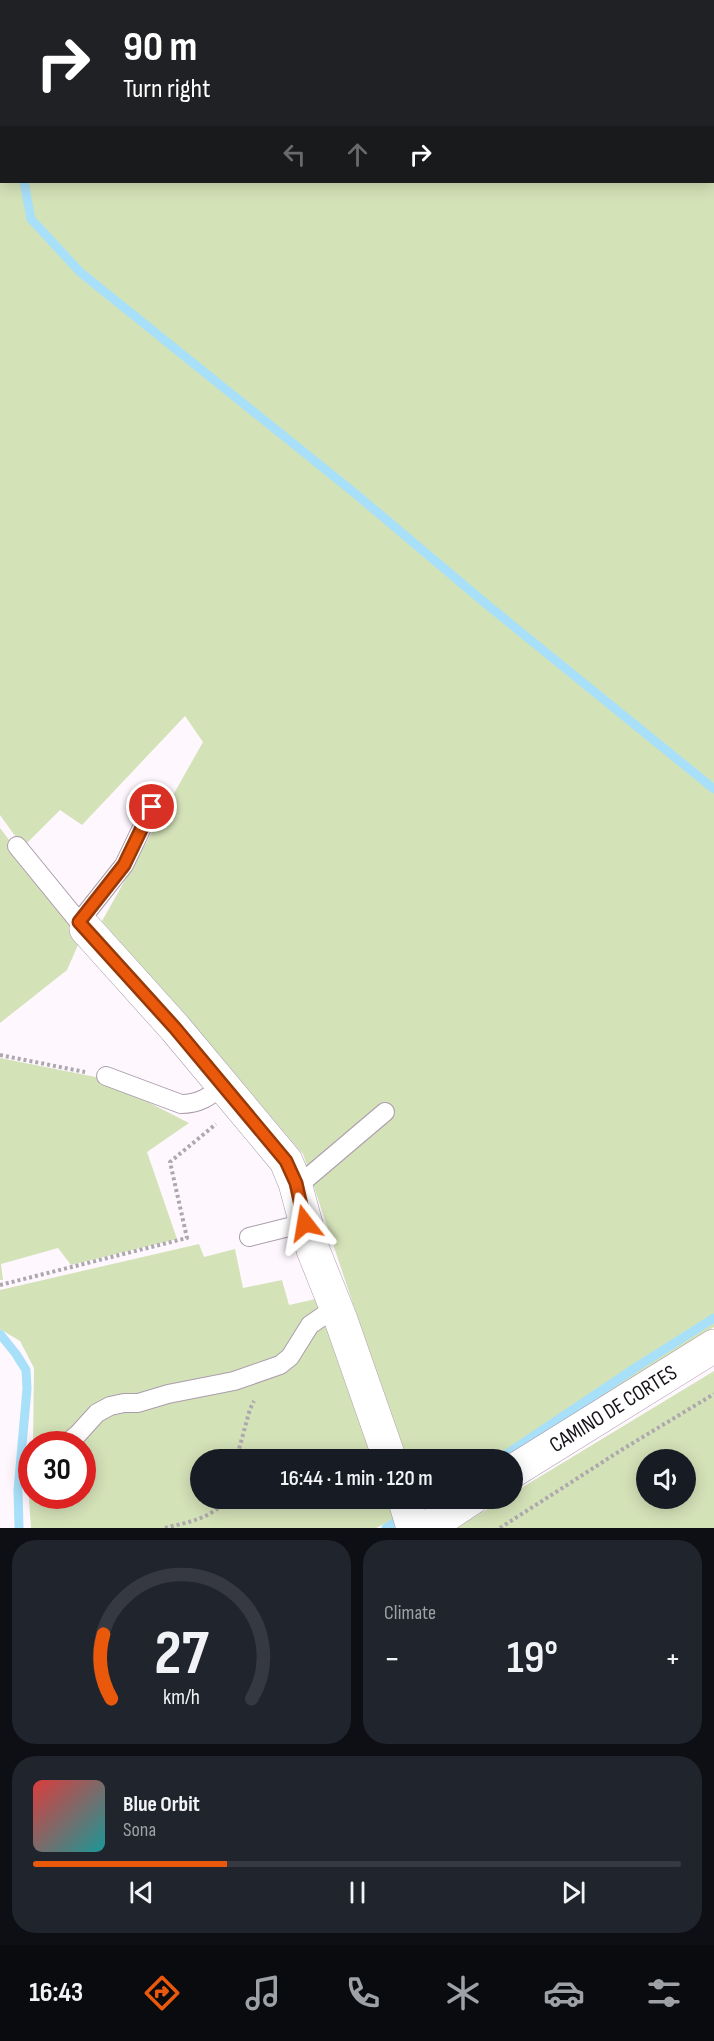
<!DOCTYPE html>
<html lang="en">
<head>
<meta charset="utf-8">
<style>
  :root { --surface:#171b24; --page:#20242c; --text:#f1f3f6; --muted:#9ea1a6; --line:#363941; --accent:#ea580c }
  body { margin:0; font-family:"Sofia Sans Condensed",sans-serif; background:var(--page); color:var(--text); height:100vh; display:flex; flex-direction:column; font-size:22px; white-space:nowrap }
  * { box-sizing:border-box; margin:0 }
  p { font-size:20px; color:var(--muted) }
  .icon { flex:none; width:33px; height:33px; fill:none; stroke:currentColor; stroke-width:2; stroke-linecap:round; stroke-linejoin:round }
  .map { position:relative; height:1528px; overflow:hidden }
  .panel { display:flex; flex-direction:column; gap:12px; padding:12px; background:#0d0f14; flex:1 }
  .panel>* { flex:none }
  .guide { position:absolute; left:0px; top:0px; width:714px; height:183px; box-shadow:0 3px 15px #0003; background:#202124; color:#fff; overflow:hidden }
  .tools { position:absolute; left:636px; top:1449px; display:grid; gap:12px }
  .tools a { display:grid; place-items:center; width:60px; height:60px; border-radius:50%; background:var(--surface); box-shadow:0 3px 15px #0003; font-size:30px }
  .speed { position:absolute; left:18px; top:1431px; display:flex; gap:12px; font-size:30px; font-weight:700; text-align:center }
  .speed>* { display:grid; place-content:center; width:78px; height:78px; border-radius:50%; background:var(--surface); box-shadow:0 3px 15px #0003; line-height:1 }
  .speed .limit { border:9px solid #d22; background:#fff; color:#111 }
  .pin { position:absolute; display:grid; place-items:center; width:51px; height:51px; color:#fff; margin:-26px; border:3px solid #fff; border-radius:50%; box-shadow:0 2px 6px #0007 }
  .me { position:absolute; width:66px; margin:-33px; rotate:346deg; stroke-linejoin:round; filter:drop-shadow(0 0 4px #0008) }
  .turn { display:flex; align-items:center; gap:21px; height:126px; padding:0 24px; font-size:27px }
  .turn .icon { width:78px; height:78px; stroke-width:2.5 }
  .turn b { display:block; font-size:42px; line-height:51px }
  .lanes { display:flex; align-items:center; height:57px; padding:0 24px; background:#0003; justify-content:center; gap:30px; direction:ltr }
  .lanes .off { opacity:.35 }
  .big { font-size:45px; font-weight:600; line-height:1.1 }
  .panel .card { flex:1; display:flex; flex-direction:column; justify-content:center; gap:9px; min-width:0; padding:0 21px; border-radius:24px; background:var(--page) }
  .panel .dial { align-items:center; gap:0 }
  .dial svg { height:156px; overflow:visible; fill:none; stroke:var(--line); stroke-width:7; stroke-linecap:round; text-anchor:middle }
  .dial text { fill:var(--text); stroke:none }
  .song { display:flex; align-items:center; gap:18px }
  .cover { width:72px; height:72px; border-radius:9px; background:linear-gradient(135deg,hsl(0 70% 55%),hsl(180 70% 35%)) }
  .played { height:6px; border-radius:3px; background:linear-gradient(90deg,var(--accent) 30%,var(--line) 30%) }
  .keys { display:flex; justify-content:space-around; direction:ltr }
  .heat { display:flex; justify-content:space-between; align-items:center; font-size:33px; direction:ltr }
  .panel .tiles { flex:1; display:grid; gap:12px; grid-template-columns:1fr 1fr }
  .card:last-child { grid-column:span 2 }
  .trip { position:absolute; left:190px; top:1449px; width:333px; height:60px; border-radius:30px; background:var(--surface); box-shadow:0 3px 15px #0003; font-weight:600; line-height:60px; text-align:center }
  .tabs { display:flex; height:96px; justify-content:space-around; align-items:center; background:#090b0e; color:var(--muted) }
  .tabs .icon { width:42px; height:42px }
  .tabs .on { color:var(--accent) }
  .tabs b { font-size:27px; color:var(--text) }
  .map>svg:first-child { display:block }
  .green { fill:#d4e2b8; fill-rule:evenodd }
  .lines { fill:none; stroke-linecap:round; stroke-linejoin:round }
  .stream { stroke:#a8e0f9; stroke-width:9 }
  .service-casing { stroke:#ab9cac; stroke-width:20 }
  .minor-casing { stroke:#ab9cac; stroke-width:34 }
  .tertiary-casing { stroke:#ab9cac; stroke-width:34 }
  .path { stroke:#ada7ae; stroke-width:4; stroke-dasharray:3 3; stroke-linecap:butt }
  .service { stroke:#fff; stroke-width:18 }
  .minor { stroke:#fff; stroke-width:33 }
  .tertiary { stroke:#fff; stroke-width:33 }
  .route-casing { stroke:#983908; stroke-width:15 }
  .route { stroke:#ea580c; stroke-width:10 }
  .labels { text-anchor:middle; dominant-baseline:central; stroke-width:6; stroke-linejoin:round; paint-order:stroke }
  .street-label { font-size:22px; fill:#181319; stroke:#fef7fe }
</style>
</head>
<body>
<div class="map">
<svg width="714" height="1528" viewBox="0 0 714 1528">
  <rect width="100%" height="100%" fill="#fef7fe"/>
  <g class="green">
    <path d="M0,0L165,1L2,2V182H712V2L175,1L714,0V1327L563,1423L500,1459H408L401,1448L303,1154L102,921L203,742L185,716L82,825L60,810L23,847L0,815Z"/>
    <path d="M0,828L82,936L67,970L0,1023Z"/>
    <path d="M0,1058L101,1078L189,1123L147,1152L177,1239L71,1265L58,1248L1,1264L3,1280H0Z"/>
    <path d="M199,1244L204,1257L235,1249L243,1288L282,1280L289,1305L320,1298L381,1459L201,1460V1498L396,1499L402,1515L376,1528H31L29,1500L31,1467L32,1496H82V1444H33L34,1368L20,1341L0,1329V1290Z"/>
    <path d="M714,1371V1528H456L504,1499L513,1498V1493ZM646,1460H686V1498H646Z"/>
  </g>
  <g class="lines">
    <g class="stream">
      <path d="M624,0L630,2"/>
      <path d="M248,2L249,0"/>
      <path d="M712,4L714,3"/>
      <path d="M0,149H2"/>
      <path d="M24,182L31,219L80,272L357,495L485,603L714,789"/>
      <path d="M0,1334L16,1354L26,1370L27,1389L18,1490L19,1528"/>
      <path d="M498,1460L635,1368L714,1318"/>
      <path d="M424,1509L441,1498"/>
      <path d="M386,1528L398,1521"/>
    </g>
    <defs>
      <g id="service">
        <path d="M17,846L79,922L124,865L152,807"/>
        <path d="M106,1076L181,1104C199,1104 209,1097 224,1085"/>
        <path d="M295,1183L306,1179L385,1112"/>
        <path d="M249,1237L305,1223"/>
        <path d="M67,1443L78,1434L97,1413L110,1406L124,1403H138L168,1394L234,1381L280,1365L290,1357L310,1325L336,1307"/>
      </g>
      <g id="minor">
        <path d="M86,929L175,1028L286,1161L295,1183L313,1250L341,1320L390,1460"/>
        <path d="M404,1498L413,1528"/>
      </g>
      <g id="tertiary">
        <path id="s1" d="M513,1471L714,1346"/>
        <path d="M427,1528L472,1498"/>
      </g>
    </defs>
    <use href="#service" class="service-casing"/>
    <use href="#minor" class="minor-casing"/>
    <use href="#tertiary" class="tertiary-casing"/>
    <g class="path">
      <path d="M0,1055L85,1072"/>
      <path d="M0,1285L187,1238L170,1162L216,1124"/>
      <path d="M236,1460L250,1409L254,1401"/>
      <path d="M165,1528C187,1522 213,1519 227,1498"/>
      <path d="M500,1528L623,1449L714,1394"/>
    </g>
    <use href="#service" class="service"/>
    <use href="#minor" class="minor"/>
    <use href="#tertiary" class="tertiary"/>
  </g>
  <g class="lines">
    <defs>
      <path id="route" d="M152,807L124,865L79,922L175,1028L286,1161L296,1183L305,1223"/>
    </defs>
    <use href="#route" class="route-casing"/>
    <use href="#route" class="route"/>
  </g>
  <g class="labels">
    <g class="street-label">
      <text stroke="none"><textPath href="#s1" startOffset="118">CAMINO DE CORTES</textPath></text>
    </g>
  </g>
</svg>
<div class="tools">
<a><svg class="icon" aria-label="sound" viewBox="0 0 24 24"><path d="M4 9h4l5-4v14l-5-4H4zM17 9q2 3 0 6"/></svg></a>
</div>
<div class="speed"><div class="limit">30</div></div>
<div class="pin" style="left:152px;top:807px;background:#d93025"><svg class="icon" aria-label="arrive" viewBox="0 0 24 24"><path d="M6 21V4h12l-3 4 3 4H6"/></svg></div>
<svg class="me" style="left:305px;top:1223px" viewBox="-20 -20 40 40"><path d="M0-17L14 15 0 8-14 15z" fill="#ea580c" stroke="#fff" stroke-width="4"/></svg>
<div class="trip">16:44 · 1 min · 120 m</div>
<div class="guide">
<div class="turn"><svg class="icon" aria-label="right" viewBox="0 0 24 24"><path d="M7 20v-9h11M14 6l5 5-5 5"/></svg><div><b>90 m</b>Turn right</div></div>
<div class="lanes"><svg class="icon off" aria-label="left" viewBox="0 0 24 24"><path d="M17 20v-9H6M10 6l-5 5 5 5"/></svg><svg class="icon off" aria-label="ahead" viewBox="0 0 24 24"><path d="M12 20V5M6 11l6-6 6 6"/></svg><svg class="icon" aria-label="right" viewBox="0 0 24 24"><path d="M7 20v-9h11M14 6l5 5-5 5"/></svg></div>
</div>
</div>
<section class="panel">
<div class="tiles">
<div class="card dial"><svg viewBox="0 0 100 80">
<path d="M14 69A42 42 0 1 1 86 69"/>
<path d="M14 69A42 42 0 0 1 10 36" stroke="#ea580c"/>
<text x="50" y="56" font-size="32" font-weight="700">27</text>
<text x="50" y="72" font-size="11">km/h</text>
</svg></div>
<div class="card"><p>Climate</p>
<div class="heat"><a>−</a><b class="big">19°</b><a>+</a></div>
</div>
<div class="card">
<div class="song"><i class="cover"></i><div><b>Blue Orbit</b><p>Sona</p></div></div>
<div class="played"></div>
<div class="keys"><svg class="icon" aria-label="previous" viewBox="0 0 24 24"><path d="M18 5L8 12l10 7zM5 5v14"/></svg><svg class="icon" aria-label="pause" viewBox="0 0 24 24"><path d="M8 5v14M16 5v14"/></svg><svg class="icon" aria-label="next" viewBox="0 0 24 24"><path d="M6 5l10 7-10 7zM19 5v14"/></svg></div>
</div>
</div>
</section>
<nav class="tabs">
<b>16:43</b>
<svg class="icon on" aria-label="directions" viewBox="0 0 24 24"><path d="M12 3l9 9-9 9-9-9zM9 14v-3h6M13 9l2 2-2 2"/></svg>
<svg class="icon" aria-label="music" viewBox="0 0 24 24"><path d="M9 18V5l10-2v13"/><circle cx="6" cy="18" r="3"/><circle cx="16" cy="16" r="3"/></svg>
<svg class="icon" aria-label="phone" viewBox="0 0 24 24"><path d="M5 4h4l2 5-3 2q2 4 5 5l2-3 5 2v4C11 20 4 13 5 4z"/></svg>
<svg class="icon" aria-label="climate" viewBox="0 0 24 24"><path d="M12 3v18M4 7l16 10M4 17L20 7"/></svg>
<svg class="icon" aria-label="car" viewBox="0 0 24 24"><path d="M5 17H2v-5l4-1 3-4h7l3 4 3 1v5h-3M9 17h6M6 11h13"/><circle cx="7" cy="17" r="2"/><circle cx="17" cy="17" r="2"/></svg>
<svg class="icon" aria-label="filters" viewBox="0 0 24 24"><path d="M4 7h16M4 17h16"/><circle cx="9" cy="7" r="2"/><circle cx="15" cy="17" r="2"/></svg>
</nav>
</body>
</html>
